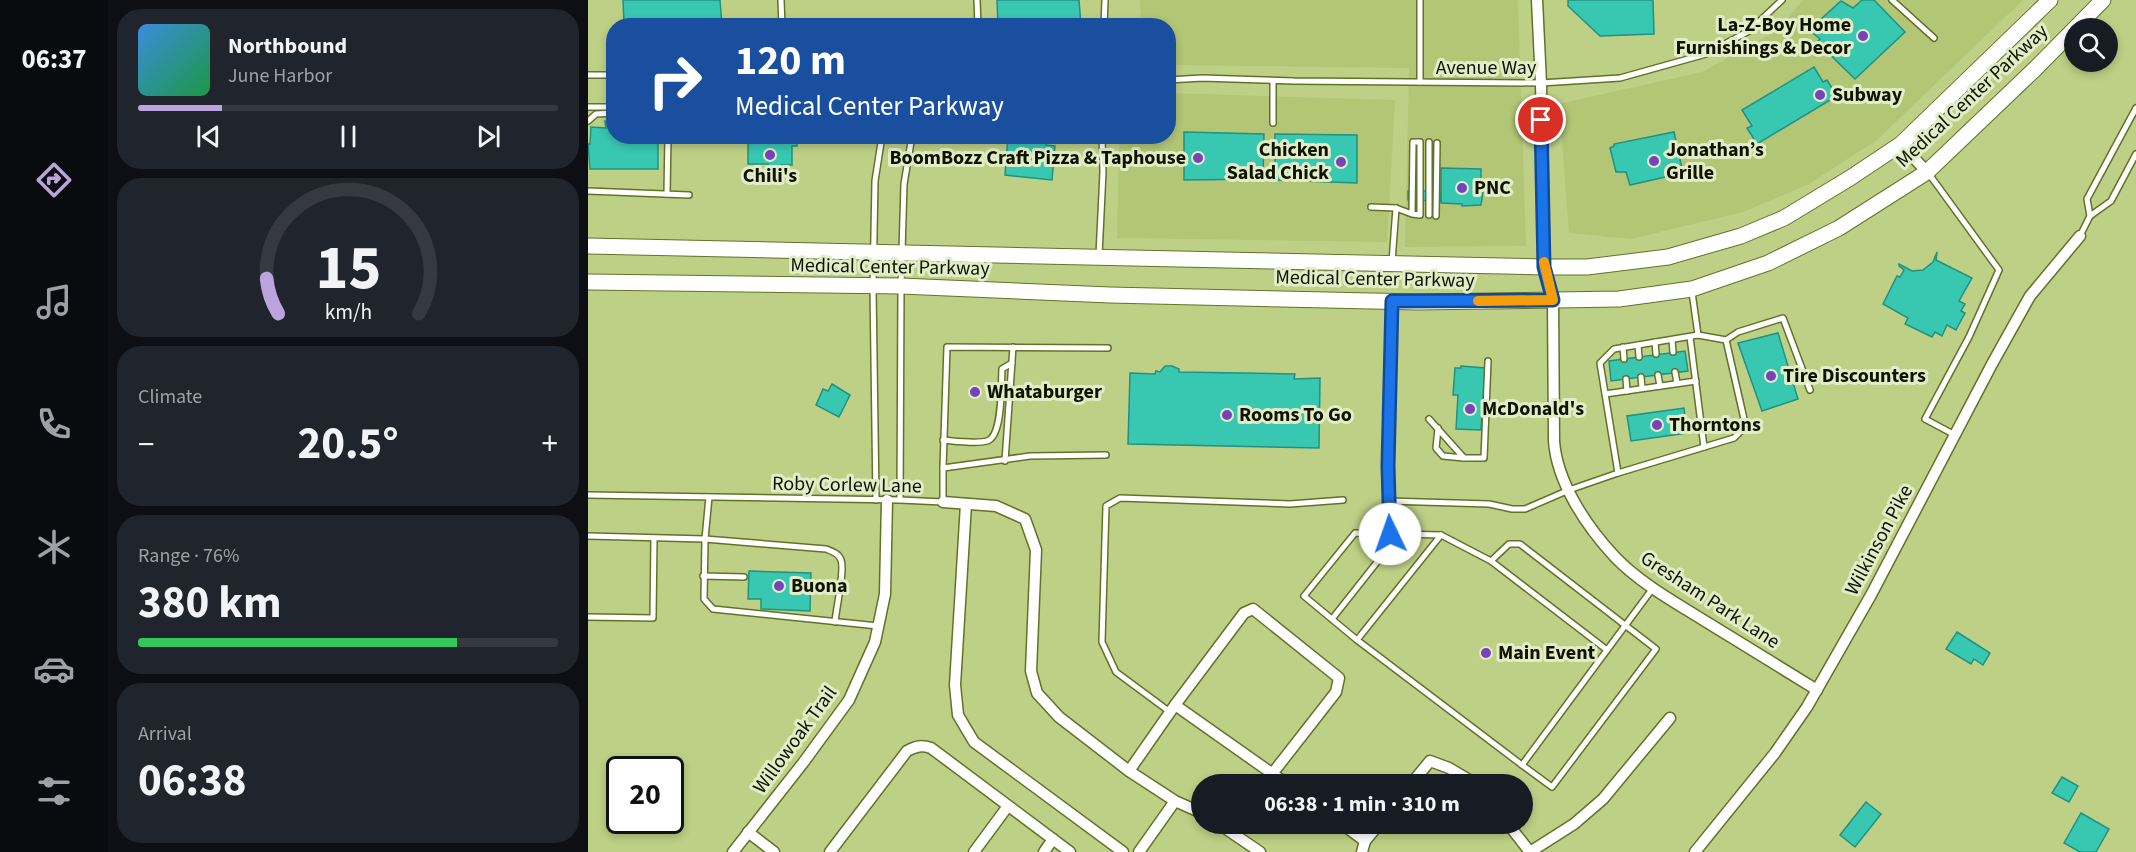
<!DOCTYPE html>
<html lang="en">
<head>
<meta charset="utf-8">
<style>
  :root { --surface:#171b24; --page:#20242c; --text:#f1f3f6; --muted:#9ea1a6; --line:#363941; --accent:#baa4db }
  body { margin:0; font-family:"Source Sans 3",sans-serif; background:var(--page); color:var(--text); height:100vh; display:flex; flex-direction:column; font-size:22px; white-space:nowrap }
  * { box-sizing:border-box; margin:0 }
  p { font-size:20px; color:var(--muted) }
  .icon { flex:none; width:33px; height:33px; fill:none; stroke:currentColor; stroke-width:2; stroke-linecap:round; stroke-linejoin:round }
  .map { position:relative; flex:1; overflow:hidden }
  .details { display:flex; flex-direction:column; gap:9px; padding:9px; background:#0d0f14; width:480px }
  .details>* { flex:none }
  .top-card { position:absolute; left:18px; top:18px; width:570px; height:126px; border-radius:24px; box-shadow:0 3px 9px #0003; background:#1a4fa0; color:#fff; overflow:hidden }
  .fabs { position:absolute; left:1476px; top:18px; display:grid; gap:12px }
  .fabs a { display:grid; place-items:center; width:54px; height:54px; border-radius:50%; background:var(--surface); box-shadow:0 3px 9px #0003; font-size:30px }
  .speed { position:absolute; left:18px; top:756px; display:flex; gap:12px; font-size:30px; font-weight:700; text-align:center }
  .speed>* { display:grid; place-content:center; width:78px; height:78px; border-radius:50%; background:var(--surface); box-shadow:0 3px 9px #0003; line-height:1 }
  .speed .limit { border:3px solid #111; border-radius:9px; background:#fff; color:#111 }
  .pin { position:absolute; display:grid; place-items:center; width:51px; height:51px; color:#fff; margin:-26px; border:3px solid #fff; border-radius:50%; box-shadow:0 2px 6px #0007 }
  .me { position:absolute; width:66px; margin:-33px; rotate:357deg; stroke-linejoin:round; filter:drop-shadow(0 0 4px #0008) }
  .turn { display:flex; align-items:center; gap:21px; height:126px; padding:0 30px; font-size:27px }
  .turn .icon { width:78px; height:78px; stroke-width:2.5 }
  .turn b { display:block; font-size:42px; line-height:51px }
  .big { font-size:45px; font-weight:700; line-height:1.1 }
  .details .widget { flex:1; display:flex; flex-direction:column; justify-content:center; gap:9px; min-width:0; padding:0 21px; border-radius:24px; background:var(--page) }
  .details .dial { align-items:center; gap:0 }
  .dial svg { height:156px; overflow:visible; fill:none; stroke:var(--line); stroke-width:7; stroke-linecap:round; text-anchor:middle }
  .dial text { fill:var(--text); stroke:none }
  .song { display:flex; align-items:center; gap:18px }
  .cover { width:72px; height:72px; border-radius:9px; background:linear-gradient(135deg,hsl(210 70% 55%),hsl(140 70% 35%)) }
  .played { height:6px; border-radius:3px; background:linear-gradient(90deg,var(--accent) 20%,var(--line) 20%) }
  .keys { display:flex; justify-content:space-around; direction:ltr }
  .heat { display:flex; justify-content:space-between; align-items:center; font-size:33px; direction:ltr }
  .charge { height:9px; border-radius:4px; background:linear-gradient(90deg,#34c759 76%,var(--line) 0) }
  .trip { position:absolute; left:603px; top:774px; width:342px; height:60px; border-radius:30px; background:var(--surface); box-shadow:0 3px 9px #0003; font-weight:700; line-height:60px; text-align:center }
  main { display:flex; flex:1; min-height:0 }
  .tab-bar { display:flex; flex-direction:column; width:108px; justify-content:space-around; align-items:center; background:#090b0e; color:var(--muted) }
  .tab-bar .icon { width:42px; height:42px }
  .tab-bar .active { color:var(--accent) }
  .tab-bar b { font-size:27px; color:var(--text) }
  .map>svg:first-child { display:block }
  .built { fill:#b3c676 }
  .building { fill:#38c8b2; stroke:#219180; stroke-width:1.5 }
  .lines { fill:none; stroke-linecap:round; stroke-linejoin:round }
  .lane-casing { stroke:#637229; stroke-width:8 }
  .street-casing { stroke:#637229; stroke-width:13 }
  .secondary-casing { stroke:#637229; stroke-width:17 }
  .lane { stroke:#fff; stroke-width:5 }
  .street { stroke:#fff; stroke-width:10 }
  .secondary { stroke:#fff; stroke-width:15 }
  .route-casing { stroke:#114b97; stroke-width:15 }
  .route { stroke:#1a73e8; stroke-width:10 }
  .slow { stroke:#f59e0b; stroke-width:10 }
  .poi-dot { fill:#7743ba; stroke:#e2ecc7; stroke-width:2 }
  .labels { text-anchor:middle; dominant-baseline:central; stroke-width:6; stroke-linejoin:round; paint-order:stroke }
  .poi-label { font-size:20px; font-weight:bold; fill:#0f1400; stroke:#e2ecc7; text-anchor:start }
  .street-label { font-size:20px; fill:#0f1400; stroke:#e2ecc7 }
</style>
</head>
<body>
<main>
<nav class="tab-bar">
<b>06:37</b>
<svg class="icon active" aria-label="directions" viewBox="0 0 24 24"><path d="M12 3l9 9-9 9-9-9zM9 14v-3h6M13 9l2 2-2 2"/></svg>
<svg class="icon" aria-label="music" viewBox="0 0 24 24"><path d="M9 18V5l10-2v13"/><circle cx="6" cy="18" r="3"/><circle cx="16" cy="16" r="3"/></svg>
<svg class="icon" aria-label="phone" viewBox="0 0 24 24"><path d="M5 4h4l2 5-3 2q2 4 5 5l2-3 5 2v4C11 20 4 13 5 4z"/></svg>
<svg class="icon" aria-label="climate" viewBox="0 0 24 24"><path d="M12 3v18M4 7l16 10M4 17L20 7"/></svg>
<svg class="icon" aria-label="car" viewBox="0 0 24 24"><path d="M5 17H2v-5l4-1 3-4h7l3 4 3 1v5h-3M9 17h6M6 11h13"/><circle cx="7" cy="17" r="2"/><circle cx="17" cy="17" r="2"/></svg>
<svg class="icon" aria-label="filters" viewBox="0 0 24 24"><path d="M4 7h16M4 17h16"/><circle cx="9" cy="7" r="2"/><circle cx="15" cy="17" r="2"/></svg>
</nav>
<section class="details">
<div class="widget">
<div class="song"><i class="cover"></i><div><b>Northbound</b><p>June Harbor</p></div></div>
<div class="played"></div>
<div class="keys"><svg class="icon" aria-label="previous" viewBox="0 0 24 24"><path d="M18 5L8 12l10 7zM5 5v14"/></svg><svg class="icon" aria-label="pause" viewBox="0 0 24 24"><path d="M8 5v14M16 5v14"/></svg><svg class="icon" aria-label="next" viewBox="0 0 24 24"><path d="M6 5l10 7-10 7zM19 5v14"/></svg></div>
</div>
<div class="widget dial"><svg viewBox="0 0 100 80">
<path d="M14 69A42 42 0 1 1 86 69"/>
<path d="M14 69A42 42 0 0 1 8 51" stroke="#baa4db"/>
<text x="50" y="56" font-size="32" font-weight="700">15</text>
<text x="50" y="72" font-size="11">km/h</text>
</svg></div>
<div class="widget"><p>Climate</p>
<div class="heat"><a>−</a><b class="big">20.5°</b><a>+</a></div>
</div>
<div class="widget"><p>Range · 76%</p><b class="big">380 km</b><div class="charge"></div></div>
<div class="widget"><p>Arrival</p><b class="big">06:38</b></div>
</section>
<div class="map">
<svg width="1548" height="852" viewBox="0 0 1548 852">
  <rect width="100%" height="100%" fill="#bed086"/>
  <g class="built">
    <path d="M552,0H930L938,246L817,247L821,68L581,65L580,26L553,25Z"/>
    <path d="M1215,0H1435L1289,140L1221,184L1155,212L1043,239L981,233L971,104L1114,72L1188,31Z"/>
    <path d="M581,93L807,100L799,242L529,238L531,137L580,136Z"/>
  </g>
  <g class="building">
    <path d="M35,0H132L134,26H38L36,23Z"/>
    <path d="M409,0H491L493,26H410Z"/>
    <path d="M980,0H1065L1066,34L1012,36L980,6Z"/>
    <path d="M1274,0H1286L1317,32L1267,79L1229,42L1232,39L1221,30L1253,1L1265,8Z"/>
    <path d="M1226,67L1235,82L1239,80L1249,96L1169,144L1159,128L1164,126L1154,110Z"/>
    <path d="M17,121H26V136H70V169H2L0,144H2L3,127L18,128Z"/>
    <path d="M596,132L676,134L675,179L596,180Z"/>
    <path d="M1086,132L1095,173L1042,185L1038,172H1028L1022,148L1026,146V144Z"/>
    <path d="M687,134L769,135V183L687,180Z"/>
    <path d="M160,136H209V146H204V165H193V170H180V164H160Z"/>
    <path d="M420,136H458V145L467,146L464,180L417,175Z"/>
    <path d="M853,168L893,169V185H896L893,205L874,206V204L853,203Z"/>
    <path d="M820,191H852L853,201L820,200Z"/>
    <path d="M1349,252L1348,260L1384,278L1371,301L1377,304L1373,311L1377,313L1368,330L1359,325L1354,336L1347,332L1344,337L1317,324L1320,318L1295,304L1309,276L1312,277L1316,270L1311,266V264L1324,271L1335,270L1345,262Z"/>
    <path d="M1190,333L1210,399L1174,411L1150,343Z"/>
    <path d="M1097,351L1100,371L1023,381L1021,361Z"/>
    <path d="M577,366H584L591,369V372L707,374L706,379L732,378L731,448L540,444L542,373L567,374L568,371L572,372Z"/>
    <path d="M873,366L897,368L893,430L868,429L870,395H865L867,368H873Z"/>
    <path d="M244,384L262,395L251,417L228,405L235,389L240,391Z"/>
    <path d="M1096,408L1099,433L1043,441L1039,416Z"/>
    <path d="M161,571L223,573L222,611L173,609V599H160Z"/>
    <path d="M1369,632L1402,653L1395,665L1386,659L1383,664L1358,649Z"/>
    <path d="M1474,777L1490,786L1481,802L1464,793Z"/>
    <path d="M1278,802L1293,814L1267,847L1252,835Z"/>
    <path d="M1493,813L1521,829L1508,852H1492L1476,843Z"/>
  </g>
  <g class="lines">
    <defs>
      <g id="lane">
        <path d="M193,0L194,26"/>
        <path d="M389,0L390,26"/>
        <path d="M832,0V82"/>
        <path d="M1304,0L1346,38"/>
        <path d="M516,26L517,0"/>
        <path d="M0,75H26"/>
        <path d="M580,80L614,78L706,81L953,83L1032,78L1118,54L1161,31L1194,0"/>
        <path d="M685,81V123"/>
        <path d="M0,107H26"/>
        <path d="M0,121L8,114L26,113"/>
        <path d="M1341,174L1411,270L1381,337L1337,419L1367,435"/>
        <path d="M0,191L101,195"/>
        <path d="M79,194L80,136"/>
        <path d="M783,207L808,208"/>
        <path d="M841,215V142"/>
        <path d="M848,216L849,143"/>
        <path d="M1502,216L1499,199L1548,108"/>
        <path d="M1492,236L1502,216L1523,201L1548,154"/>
        <path d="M511,255L515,172L514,136"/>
        <path d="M804,262L808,208L824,214L832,215V142H825L824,214"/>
        <path d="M804,303L800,501L901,504L924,509H937L981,490L1030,473L1012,363L1026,349L1110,335L1104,292"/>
        <path d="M1102,337L1116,447"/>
        <path d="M1084,340L1085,352"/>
        <path d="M1138,340L1150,332L1195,318L1222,390"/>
        <path d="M1067,342L1068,354"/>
        <path d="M1050,345L1051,357"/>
        <path d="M1035,347L1036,359"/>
        <path d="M1087,372L1089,383"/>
        <path d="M1070,375L1072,386"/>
        <path d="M1053,377L1054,388"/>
        <path d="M1038,379L1039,391"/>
        <path d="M1017,394L1108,381"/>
        <path d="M841,419L876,458H896L900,361"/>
        <path d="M850,428L848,448L855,456L876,458"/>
        <path d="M355,440C367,441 388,444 399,441C415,437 413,383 414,369L424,363"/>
        <path d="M417,461L425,347"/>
        <path d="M355,468L359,347L520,348"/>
        <path d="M1030,473L1146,438L1153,431L1156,419L1138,340L1110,335"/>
        <path d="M0,495L312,500L355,502V468L442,456L518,455"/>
        <path d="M288,500L285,287L287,181L294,136"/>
        <path d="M312,500L313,286L316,184L324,136"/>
        <path d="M0,536L117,539L121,497"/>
        <path d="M903,561L921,544H932L1068,649L964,787L934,765"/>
        <path d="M115,576L156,577"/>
        <path d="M0,617L65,618L66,538"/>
        <path d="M744,619L801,547L800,501"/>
        <path d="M247,622C248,609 257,570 253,560C251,553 243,551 238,549L117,539L116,599L125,609L290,626"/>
        <path d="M769,640L853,535"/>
        <path d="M1019,650L903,561L853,535L767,533L716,596L769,640L934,765L1065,588"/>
        <path d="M582,712L528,672L514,642L518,506L532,498L702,504L755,500"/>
      </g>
      <g id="street">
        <path d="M949,0L953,83L956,267L965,300L966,441C969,483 999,527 1027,557C1051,582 1083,600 1112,618C1151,642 1190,666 1229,690"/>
        <path d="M1313,144L1339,172"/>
        <path d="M355,502L408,506L437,519L448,550L443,671L449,693L471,717L541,771L587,801L614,813"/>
        <path d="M378,504L367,685L370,715L386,742L535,852"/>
        <path d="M587,705L656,613L665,609L751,678L748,692L684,774"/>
        <path d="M541,771L587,705L699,784"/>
        <path d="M823,784L842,761L861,768L888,784"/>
        <path d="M631,824L672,852"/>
        <path d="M754,824L777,841L774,852"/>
        <path d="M920,824L942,852"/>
        <path d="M160,832L186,852"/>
        <path d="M777,841L791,824"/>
        <path d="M145,852L215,763L261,700L287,642L297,594L299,500"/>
        <path d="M242,852L319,751C328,746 334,745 343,748L482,852"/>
        <path d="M386,852L420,806"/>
        <path d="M456,852L465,839"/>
        <path d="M551,852L587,801"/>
        <path d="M942,852L986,824L1015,799L1082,718"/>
        <path d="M1107,852L1187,753L1219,707L1283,595L1404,364L1442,296L1492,236"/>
      </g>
      <g id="secondary">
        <path d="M0,246L956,267H999L1080,257L1153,236L1196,218L1262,178L1313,144L1462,0"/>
        <path d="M0,282L313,286L522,295L829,302L1031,299L1104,289L1180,263L1251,228L1339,172L1448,68L1515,0"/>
      </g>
    </defs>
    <use href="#lane" class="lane-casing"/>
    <use href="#street" class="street-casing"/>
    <use href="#secondary" class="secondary-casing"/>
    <use href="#lane" class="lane"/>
    <use href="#street" class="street"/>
    <use href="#secondary" class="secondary"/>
  </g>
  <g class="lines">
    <defs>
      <path id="route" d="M802,534L800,466L804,301L965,300L956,267L953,120"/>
    </defs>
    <use href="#route" class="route-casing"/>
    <use href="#route" class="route"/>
    <path class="slow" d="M890,301L965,300L956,262"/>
  </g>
  <g class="poi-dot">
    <circle cx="1275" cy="36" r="6"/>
    <circle cx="1232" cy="95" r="6"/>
    <circle cx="182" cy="155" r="6"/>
    <circle cx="610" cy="158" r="6"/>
    <circle cx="1066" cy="161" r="6"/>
    <circle cx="753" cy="162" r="6"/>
    <circle cx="874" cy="188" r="6"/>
    <circle cx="1183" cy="376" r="6"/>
    <circle cx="387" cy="392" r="6"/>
    <circle cx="882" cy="409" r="6"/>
    <circle cx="639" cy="415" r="6"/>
    <circle cx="1069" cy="425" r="6"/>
    <circle cx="191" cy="586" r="6"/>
    <circle cx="898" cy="653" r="6"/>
  </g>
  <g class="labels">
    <g class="poi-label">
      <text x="1263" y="25" text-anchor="end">La-Z-Boy Home<tspan x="1263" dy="23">Furnishings &amp; Decor</tspan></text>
      <text x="1244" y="95">Subway</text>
      <text x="741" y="150" text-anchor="end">Chicken<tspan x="741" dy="23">Salad Chick</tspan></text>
      <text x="1078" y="150">Jonathan’s<tspan x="1078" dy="23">Grille</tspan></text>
      <text x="598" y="158" text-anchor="end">BoomBozz Craft Pizza &amp; Taphouse</text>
      <text x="182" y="176" text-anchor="middle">Chili's</text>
      <text x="886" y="188">PNC</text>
      <text x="1195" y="376">Tire Discounters</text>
      <text x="399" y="392">Whataburger</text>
      <text x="894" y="409">McDonald's</text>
      <text x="651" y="415">Rooms To Go</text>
      <text x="1081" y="425">Thorntons</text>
      <text x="203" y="586">Buona</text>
      <text x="910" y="653">Main Event</text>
    </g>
    <g class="street-label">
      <text x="898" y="68">Avenue Way</text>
      <text transform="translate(1384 96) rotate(-43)">Medical Center Parkway</text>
      <text transform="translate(302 267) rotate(1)">Medical Center Parkway</text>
      <text transform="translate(787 279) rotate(1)">Medical Center Parkway</text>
      <text transform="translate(259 485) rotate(1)">Roby Corlew Lane</text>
      <text transform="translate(1291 540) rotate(-62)">Wilkinson Pike</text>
      <text transform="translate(1122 600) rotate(33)">Gresham Park Lane</text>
      <text transform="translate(207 740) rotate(-54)">Willowoak Trail</text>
    </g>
  </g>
</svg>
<div class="fabs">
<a><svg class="icon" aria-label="search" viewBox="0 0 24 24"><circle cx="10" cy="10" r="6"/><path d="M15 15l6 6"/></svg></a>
</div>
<div class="speed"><div class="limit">20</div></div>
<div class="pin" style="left:953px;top:120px;background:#d93025"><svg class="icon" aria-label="arrive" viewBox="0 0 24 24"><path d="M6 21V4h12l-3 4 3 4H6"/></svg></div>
<svg class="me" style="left:802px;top:534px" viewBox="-20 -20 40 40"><circle r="19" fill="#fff"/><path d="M0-13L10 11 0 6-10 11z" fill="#1a73e8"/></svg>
<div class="trip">06:38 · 1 min · 310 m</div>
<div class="top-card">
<div class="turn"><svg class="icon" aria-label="right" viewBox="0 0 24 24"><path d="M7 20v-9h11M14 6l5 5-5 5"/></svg><div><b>120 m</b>Medical Center Parkway</div></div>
</div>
</div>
</main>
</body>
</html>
